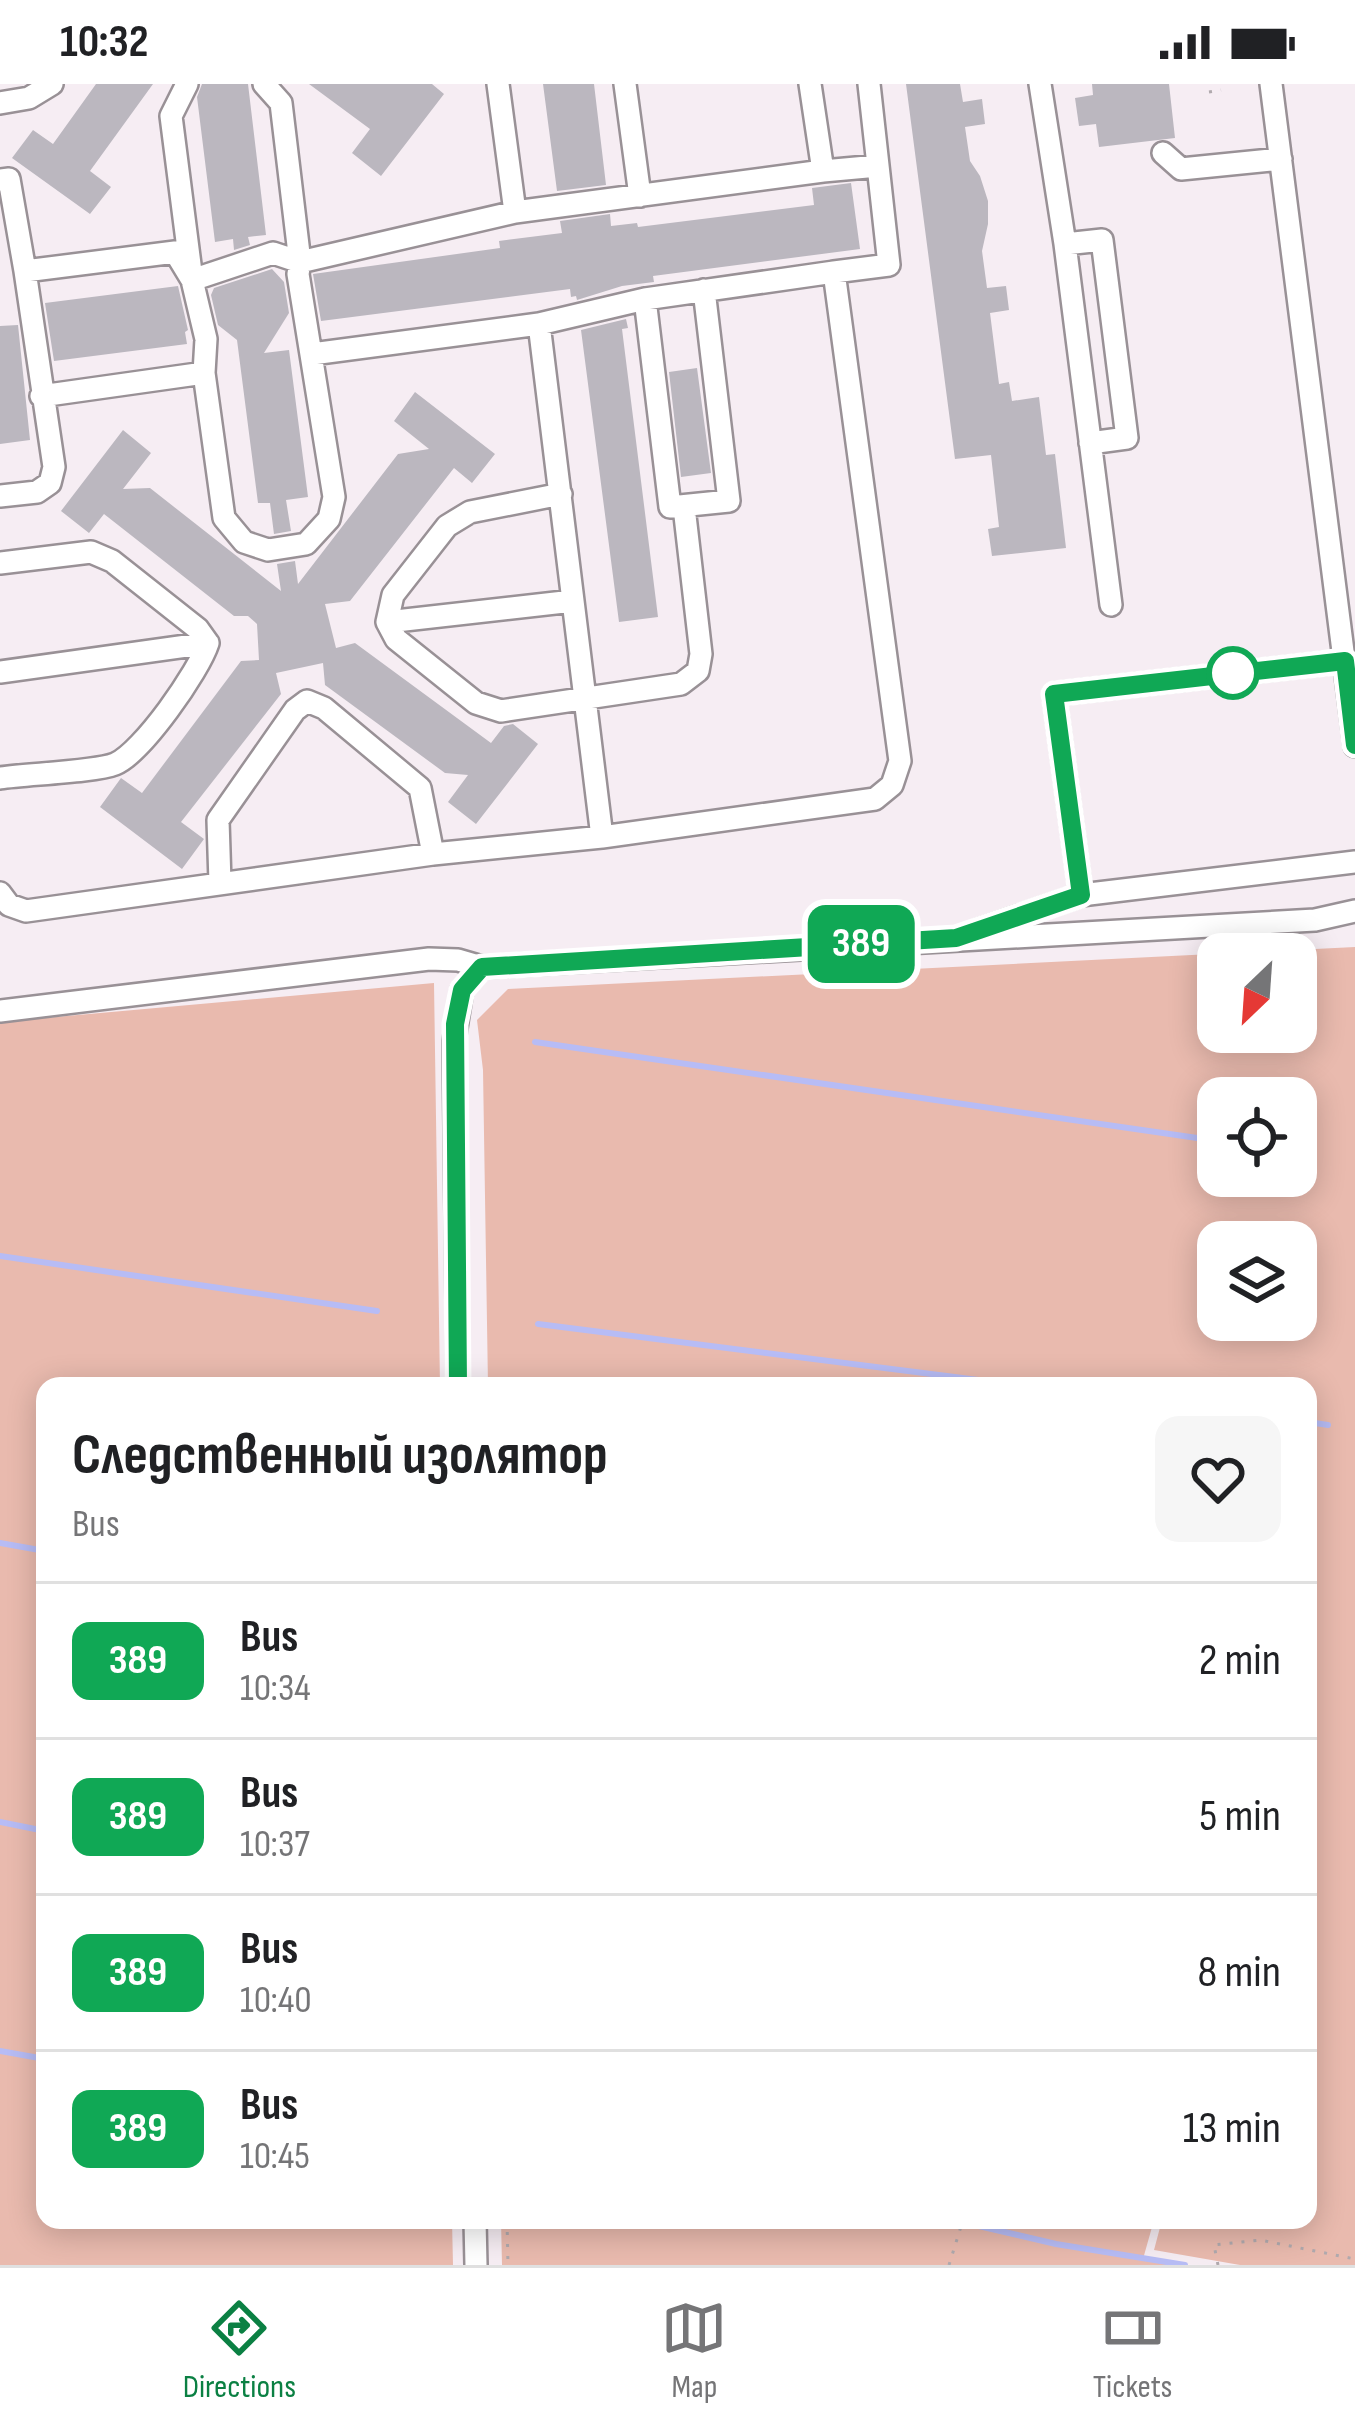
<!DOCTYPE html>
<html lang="en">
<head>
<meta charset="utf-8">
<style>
	body { margin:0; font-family:"Sofia Sans Condensed",sans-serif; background:#f6f6f6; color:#202124; height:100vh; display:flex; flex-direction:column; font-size:45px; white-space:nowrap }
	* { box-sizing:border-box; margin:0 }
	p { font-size:39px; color:#757577 }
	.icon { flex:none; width:66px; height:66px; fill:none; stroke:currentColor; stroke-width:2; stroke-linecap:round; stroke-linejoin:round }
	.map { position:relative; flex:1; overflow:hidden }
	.sheet { position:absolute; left:36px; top:1293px; width:1281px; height:852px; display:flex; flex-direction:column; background:#fff; border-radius:24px; box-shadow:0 6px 30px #0003 }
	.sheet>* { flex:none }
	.badge { padding:0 24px; border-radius:18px; font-size:42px; line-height:78px }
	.needle { width:78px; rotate:205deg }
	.controls { position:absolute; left:1197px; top:849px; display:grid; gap:24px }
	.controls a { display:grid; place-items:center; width:120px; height:120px; border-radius:24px; background:#fff; box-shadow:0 6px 30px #0003; font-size:60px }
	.map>.badge { position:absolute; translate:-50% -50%; box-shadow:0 0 0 6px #fff }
	.round { display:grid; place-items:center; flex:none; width:126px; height:126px; border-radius:24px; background:#f6f6f6 }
	.overview { display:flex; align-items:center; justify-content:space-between; height:204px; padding:0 36px }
	h1 { font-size:57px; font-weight:700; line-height:90px }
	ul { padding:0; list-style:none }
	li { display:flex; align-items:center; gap:36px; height:156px; padding:0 36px; border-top:3px solid #e0e0e0 }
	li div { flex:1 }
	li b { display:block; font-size:45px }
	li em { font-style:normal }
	li .badge { min-width:132px; font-weight:700; text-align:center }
	.status { display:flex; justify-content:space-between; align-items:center; height:84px; padding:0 60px; background:#fff; direction:ltr }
	.status svg { height:33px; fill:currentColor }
	.menu { display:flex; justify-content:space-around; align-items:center; height:168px; border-top:3px solid #e0e0e0; background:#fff; font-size:33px; color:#757577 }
	.menu a { display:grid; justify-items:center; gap:6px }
	.menu .active { color:#0b8043 }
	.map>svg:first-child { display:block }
	.green { fill:#e9baae; fill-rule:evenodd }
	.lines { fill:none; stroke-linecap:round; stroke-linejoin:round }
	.stream { stroke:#b7bcf5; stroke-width:6 }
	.building { fill:#bbb7bf }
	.minor-casing { stroke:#999196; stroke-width:26 }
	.path { stroke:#b0a9ad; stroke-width:3; stroke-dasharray:3 9; stroke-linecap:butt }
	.minor { stroke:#fff; stroke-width:21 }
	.line-casing { stroke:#fff; stroke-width:27 }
	.line { stroke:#10a855; stroke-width:18 }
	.stop-dot { fill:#fff; stroke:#10a855; stroke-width:6 }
</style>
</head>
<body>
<div class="status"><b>10:32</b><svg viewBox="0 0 49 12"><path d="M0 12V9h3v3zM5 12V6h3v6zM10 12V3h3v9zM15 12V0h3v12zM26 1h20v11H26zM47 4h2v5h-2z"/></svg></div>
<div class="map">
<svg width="1355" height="2181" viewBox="0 0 1355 2181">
	<rect width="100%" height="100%" fill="#f6edf3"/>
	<!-- green -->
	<path class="green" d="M1355 863V2181H1240L1154 2166 1162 2136H1308V1302H488L483 986 477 936 508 905ZM1218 870H1296V948H1218ZM1218 1014H1296V1092H1218ZM1296 1158V1236H1218V1158Z
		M434 899 440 1302H45V2136H452L453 2181H0V938Z
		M501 2136H1154L1143 2175 1173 2181H502Z"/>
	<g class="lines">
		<!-- stream -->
		<path class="stream" d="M535 958 1218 1057
			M0 1172 377 1227
			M538 1240 1026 1302
			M1308 1338 1328 1341
			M0 1459 45 1467
			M0 1738 45 1747
			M0 1967 45 1975
			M953 2136 1056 2160 1185 2181"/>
	</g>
	<!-- building -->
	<path class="building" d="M96 0H153L90 87 111 103 90 130 12 74 33 46 53 60Z
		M202 0H248L266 151 248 153 250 161 234 166 233 155 215 158 197 13Z
		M309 0H432L444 10 381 92 352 69 370 45Z
		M543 0H594L606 101 557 107Z
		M906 0H960L963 18 982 15 985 40 965 43 970 77 980 92 988 117V140L982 167 987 204 1006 202 1009 226 990 229 999 300 1009 298 1012 317 1039 313 1046 371 1055 370 1066 464 992 472 988 445 999 443 991 371 955 375Z
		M1092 0H1169L1175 54 1099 63 1096 40 1079 42 1075 14 1093 11Z
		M851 99 860 165 653 192 654 198 622 202 577 216 576 212 571 213 570 205 321 237 313 190 500 164 499 157 562 149 560 137 610 130 611 142 637 139 638 143 814 121 812 104Z
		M272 185 284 198 289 229 264 269 289 266 308 413 286 416 291 447 274 450 270 419H258L237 256 218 241 211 211 214 204Z
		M178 202 188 246 185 248 187 260 54 277 45 219Z
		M626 235 628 244 622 245 658 533 619 538 581 246Z
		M18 241 30 356 0 360V242Z
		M697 284 711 389 681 393 669 288Z
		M415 308 495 370 472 399 454 384 350 517 325 520 336 564 355 559 491 659 504 642 513 640 538 660 476 740 448 718 468 691 445 689 325 601 323 579 276 589 281 610 181 738 204 755 182 785 100 723 121 694 142 709 241 577 259 576 257 540 248 532H234L104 430 89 449 61 427 123 346 151 369 123 405 150 404 281 507 277 480 295 477 298 500 398 370 429 365 394 337Z"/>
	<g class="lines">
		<defs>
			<path id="minor" d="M187 0 171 32 192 196 206 255 204 289 224 434 244 458 268 466 306 460 329 435 334 413 298 190 300 178 281 19 264 0
				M498 0 515 128
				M625 0 640 112
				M810 0 823 87 878 82
				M1040 0 1065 160 1111 521
				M1271 0 1355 662
				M0 19 29 14 52 0
				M1163 69 1181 85 1281 75
				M0 96 9 95 25 187
				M1065 160 1102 156 1127 354 1090 359
				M645 215 670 423 729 417 704 206
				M539 240 645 215 834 188
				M312 270 539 240 602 753
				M41 312 204 289
				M561 410 470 428 447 442 393 511 387 538 396 555 476 619 501 627 681 600 698 587 701 570 684 423
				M0 412 37 408 50 399 54 383 25 187 175 168 192 196 273 169 300 178 515 128 823 87
				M0 479 91 468 112 477 198 545 208 559C199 587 142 669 115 680 95 688 25 690 0 694
				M387 538 573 517
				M0 588 208 559
				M220 799 218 736 295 626 307 617 324 624 420 704 433 770
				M0 809 9 821 26 827 433 770 602 753 875 715 892 701 900 677 834 188 889 181 869 0
				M1081 811 1054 610 1345 577
				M979 846 1081 811 1355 778
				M0 927 429 875 458 876 482 883 1315 836 1355 827
				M458 1302 454 957 462 906 482 883
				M475 2136 476 2181"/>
		</defs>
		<!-- minor casing -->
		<use href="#minor" class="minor-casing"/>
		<!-- path -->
		<path class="path" d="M1209 8 1221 6
			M507 2136 508 2181
			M949 2181 963 2136
			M1218 2181 1214 2161 1260 2156 1355 2175"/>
		<!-- minor -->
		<use href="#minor" class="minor"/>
	</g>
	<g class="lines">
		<defs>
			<path id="line" d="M458 1302 455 940 462 906 482 883 956 854 1081 811 1054 610 1345 577 1355 661"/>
		</defs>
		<!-- line casing -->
		<use href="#line" class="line-casing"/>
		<!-- line -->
		<use href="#line" class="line"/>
	</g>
	<!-- markers -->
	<circle class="stop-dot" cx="1233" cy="589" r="24"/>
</svg>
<div class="controls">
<a><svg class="needle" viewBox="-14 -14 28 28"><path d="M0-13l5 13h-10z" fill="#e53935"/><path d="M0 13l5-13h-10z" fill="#757577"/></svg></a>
<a><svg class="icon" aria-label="locate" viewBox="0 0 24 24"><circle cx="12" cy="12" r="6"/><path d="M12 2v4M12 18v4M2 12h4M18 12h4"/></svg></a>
<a><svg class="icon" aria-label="layers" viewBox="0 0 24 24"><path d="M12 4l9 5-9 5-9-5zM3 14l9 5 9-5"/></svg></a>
</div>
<b class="badge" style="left:861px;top:860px;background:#10a855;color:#fff">389</b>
<section class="sheet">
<div class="overview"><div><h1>Следственный изолятор</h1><p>Bus</p></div><a class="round"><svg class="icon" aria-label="heart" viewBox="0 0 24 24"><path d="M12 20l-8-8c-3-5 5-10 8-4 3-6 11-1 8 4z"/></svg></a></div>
<ul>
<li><span class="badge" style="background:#10a855;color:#fff">389</span><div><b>Bus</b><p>10:34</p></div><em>2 min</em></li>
<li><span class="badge" style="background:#10a855;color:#fff">389</span><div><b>Bus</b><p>10:37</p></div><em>5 min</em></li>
<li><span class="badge" style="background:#10a855;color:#fff">389</span><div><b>Bus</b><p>10:40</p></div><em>8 min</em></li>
<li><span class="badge" style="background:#10a855;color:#fff">389</span><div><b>Bus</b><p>10:45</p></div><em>13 min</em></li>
</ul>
</section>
</div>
<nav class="menu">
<a class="active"><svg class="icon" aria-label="directions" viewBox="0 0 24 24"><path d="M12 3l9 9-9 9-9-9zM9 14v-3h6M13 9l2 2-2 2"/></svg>Directions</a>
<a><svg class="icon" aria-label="map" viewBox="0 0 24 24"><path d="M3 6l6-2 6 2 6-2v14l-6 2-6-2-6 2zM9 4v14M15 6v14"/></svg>Map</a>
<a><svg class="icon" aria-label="tickets" viewBox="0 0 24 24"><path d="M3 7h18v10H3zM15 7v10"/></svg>Tickets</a>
</nav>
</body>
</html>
